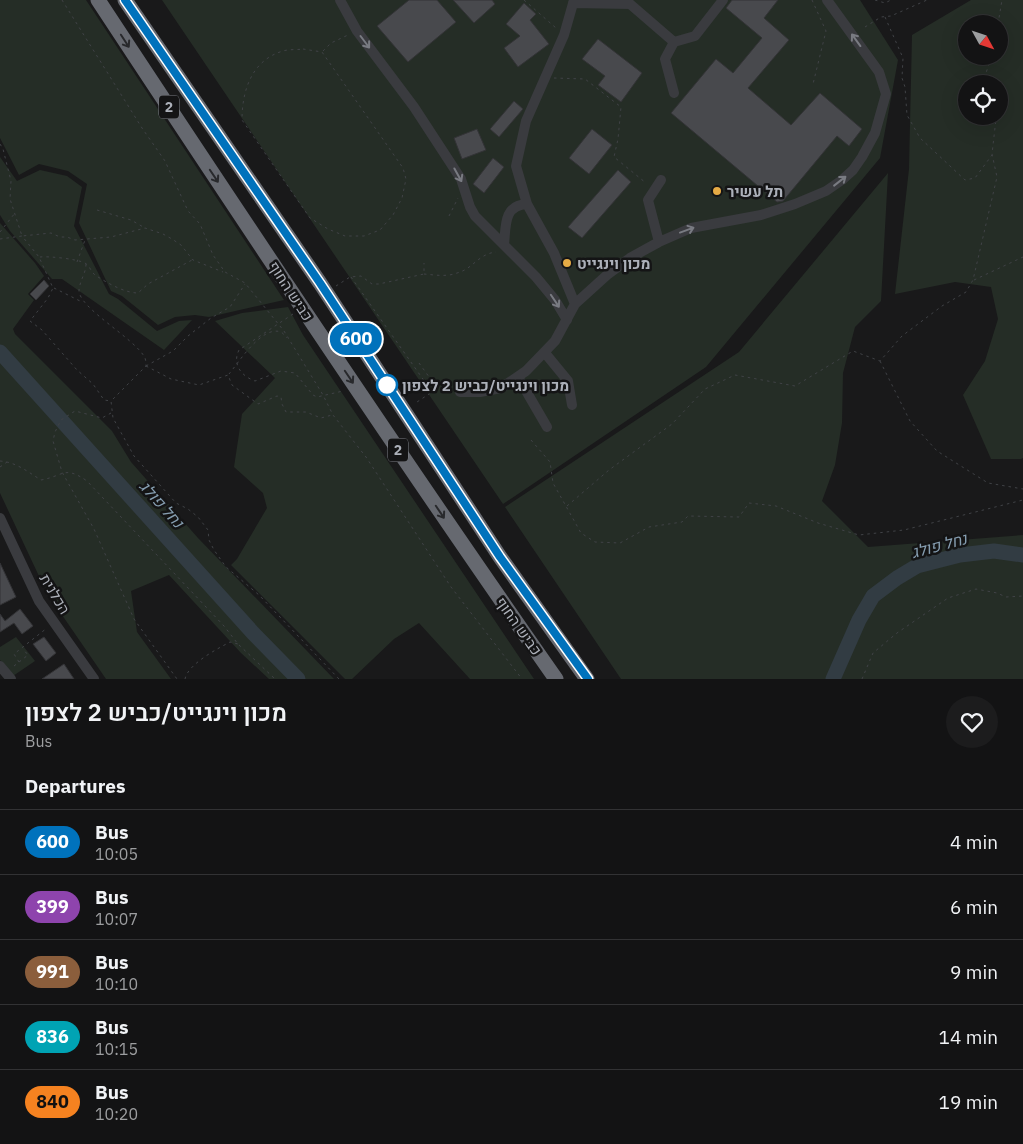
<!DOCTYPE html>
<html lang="en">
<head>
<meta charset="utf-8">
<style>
	body { margin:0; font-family:"IBM Plex Sans",Heebo,sans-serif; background:#1c1c1d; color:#f1f3f6; height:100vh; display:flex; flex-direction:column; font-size:19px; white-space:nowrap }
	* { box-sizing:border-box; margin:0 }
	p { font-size:16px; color:#9d9ea0 }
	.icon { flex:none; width:28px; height:28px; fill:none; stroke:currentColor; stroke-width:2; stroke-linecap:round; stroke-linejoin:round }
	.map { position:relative; height:679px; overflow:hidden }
	.drawer { display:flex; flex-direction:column; background:#131314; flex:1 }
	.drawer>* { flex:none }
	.badge { padding:0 10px; border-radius:16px; font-size:18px; line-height:32px }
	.needle { width:32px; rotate:130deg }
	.buttons { position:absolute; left:958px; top:15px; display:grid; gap:10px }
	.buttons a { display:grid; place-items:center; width:50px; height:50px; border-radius:50%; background:#131314; box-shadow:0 5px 20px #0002,0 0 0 1px #323234; font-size:25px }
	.map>.badge { position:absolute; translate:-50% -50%; box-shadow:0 0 0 2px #fff }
	h2 { padding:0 25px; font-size:19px; line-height:45px }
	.round { display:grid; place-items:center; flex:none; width:52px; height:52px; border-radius:26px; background:#1c1c1d }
	.headline { display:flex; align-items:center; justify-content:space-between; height:85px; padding:0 25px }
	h1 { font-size:24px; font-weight:600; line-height:38px }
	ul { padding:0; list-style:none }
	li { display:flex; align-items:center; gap:15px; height:65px; padding:0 25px; border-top:1px solid #323234 }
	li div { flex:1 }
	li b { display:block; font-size:19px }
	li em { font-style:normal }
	li .badge { min-width:55px; font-weight:700; text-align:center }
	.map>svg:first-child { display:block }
	.green { fill:#252d26; fill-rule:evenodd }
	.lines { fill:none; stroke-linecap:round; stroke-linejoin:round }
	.river { stroke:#323c43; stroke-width:15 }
	.building { fill:#48494d; stroke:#333336 }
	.path { stroke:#404246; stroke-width:1; stroke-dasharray:2.5 4; stroke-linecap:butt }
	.minor { stroke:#3a3b3f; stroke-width:10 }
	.highway { stroke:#666970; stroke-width:15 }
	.oneway { stroke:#797b82 }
	.oneway2 { stroke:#28292c }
	.line-casing { stroke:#fff; stroke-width:11 }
	.line { stroke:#0072bc; stroke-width:8 }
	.poi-dot { fill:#e6ab45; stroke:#141415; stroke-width:2 }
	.stop-dot { fill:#fff; stroke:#0072bc; stroke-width:2.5 }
	.labels { text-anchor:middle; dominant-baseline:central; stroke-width:5; stroke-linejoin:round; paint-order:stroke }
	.shield { fill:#141415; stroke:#7e8188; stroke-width:1 }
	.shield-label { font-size:14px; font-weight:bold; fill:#acb0b9 }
	.poi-label { font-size:15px; font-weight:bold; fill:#acb0b9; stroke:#141415; text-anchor:start }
	.street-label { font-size:15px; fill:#acb0b9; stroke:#141415 }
	.stop-label { font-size:15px; font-weight:bold; fill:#acb0b9; stroke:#141415; text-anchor:start }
	.water-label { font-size:16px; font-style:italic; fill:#869eb1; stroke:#141415 }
</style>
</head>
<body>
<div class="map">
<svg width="1023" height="679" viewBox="0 0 1023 679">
	<rect width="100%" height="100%" fill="#19191a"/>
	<!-- green -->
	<path class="green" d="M0 0H86L284 300 209 317 195 315 175 317 158 325 122 296 111 291 79 223 87 184 68 171 39 164 19 175 0 138Z
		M162 0H860L898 60 880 158 706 367 503 504Z
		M971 0H1023V458L1021 459H991L963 395 985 361 998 319 991 287 955 282 895 294 909 169 912 35ZM966 24H999V56H966ZM966 84H999V116H966Z
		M0 157 17 181 40 170 67 176 82 187 74 226 109 294 118 299 157 331 179 321 192 320 164 350 62 279H52L10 231 0 215Z
		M888 173 881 301 855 327 843 373 842 423 835 465 822 501 868 547 1023 535V679H621L505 507 739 352Z
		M0 223 35 263 44 276 28 294 34 300 13 329 15 334 112 431 131 462 198 538 334 679H269L241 653 169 575 131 591 137 632 171 679H106L60 612 38 574 0 493Z
		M288 307 303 335 534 679H470L419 623 394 639 352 679H345L231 565 237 559 267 508 263 493 234 467 242 414 275 378 215 321 242 313Z
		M16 637 35 661 13 676 0 660V647Z"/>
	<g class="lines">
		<!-- river -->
		<path class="river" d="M0 352 253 633 298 679
			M833 679 859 620 873 596 897 578 917 566 960 555 994 551 1023 555"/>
	</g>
	<!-- building -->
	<path class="building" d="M409 0H437L456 22 408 62 377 26Z
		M453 0H492L495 4 474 23Z
		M732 0H778L764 18 789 40 748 88 791 125 820 93 862 129 849 146 837 136 783 201 777 202 671 113 716 59 733 73 762 38 726 8Z
		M524 3 536 14 530 20 549 44 518 67 504 48 520 36 506 24Z
		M598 39 642 73 621 102 598 85 605 76 582 59Z
		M514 101 523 109 499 137 490 129Z
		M477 129 486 150 462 159 454 138Z
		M592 129 612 145 589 174 569 158Z
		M493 158 504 167 484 193 473 184Z
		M618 170 631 182 582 238 568 227Z
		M44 280 49 286 36 300 30 294Z
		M0 563 16 597 0 605Z
		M20 609 33 626 22 634 14 623 0 632V614L5 621Z
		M44 637 56 653 46 661 33 644Z
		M64 664 74 679H42Z"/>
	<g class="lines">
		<!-- path -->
		<path class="path" d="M62 0 142 128 165 161 188 211 200 224 213 255 225 272 245 283 284 331 323 395 333 415 366 457 451 587 522 679
			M524 0 556 28
			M812 0 826 31 813 84
			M875 0 885 3 891 0
			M885 17 903 58 902 78 905 87 907 115 920 138 965 180 975 178 992 155
			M998 24 1002 0
			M865 27 881 17 891 16 927 0
			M303 49 322 52 403 168 406 179 402 198 393 215 380 230 364 236H345L328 229 310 218 242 120C242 90 252 60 283 51 289 49 297 50 303 49Z
			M323 51 331 43 348 35
			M554 78 585 79 621 107 618 139 614 157 646 183
			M982 84 992 56
			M0 144 3 149 11 181 10 199 22 236 51 233 60 237H67L75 240 111 237 145 228 163 234 172 239 181 245 193 260 223 272
			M97 210 131 220 145 228
			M449 216 458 198
			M0 232 15 213
			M0 239 22 236 39 257 53 288 48 298 30 321 42 330 77 370 93 384 104 400 111 401 113 418 134 456 176 503 188 509 198 517 208 530 209 540 214 550 226 567 259 595 339 679
			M40 257C49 256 77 259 85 263 90 266 91 272 95 275 107 283 125 293 138 293L148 284 192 260
			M77 262 85 240
			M86 264C86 273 80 280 79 290 78 308 136 339 145 358 146 361 146 363 146 366L111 401
			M424 274C435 275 447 277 457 273 473 269 478 254 496 252
			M351 277 432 392 414 404
			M974 280 1023 257
			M336 286 350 277 361 276 372 284H379L424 274V263
			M54 288 82 302
			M293 314 239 350C232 364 241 376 255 381L281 371 295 373 313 395 317 397 343 391
			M880 361 910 421 937 451 988 483 1023 489
			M419 363 432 381 450 388
			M146 366 171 379 199 385 228 375 232 385 258 404 277 396 281 397 282 404 286 412H306L321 418 332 415
			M146 366 173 351 188 336 211 318 230 307 245 284
			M229 374C239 362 262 325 281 332 283 333 285 336 287 338
			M111 413 102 418 75 411 61 420 55 432 53 441 62 472 94 529 134 619 177 679
			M531 440 550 462 553 483 581 533 595 542 620 543 649 527 682 522 688 516 739 517 749 503 776 506 818 523 859 535 904 530 1023 500
			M0 461C16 462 28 472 41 480 64 476 64 465 87 481L224 626 238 644 275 679
			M0 467 7 462
			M567 506 609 470 672 424 705 389 735 375 795 386 853 351 880 361 902 336 942 306 966 292 973 280 997 177 992 154 996 119 994 116
			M19 662 14 654 47 628
			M14 666 28 655 23 649
			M185 679C188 664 217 649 230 642L238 644
			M862 679 873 653 897 633 948 598 976 589 997 593 1006 597 1023 596"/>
		<!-- minor -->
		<path class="minor" d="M340 0 357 31 414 107 461 179 470 207 475 216 536 277 555 300 567 320
			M574 0 564 35 526 121 516 166 527 204 554 253 575 304
			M573 3 630 4 674 42 695 36 723 0
			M674 93 665 59 674 42
			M659 242 648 200 661 180
			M504 245C506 227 503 205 527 204
			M545 353 568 381 572 405
			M518 377 547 427
			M460 392H480L501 388 526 371 555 341 575 304 607 275 630 258 659 242 691 228 761 215 795 204 826 191 842 180 853 170 862 157 875 133 886 94 879 72 827 0
			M0 518 39 601 94 679
			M0 666 11 679"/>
		<!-- highway -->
		<path class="highway" d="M98 0C248 228 399 455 556 679
			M125 0 320 283 500 557 587 679"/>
	</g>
	<!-- one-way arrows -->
	<defs><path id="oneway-shaft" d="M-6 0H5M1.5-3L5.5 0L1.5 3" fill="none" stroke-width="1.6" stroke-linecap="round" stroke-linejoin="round" transform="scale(1.25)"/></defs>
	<g class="oneway">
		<use href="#oneway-shaft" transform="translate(856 40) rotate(-126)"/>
		<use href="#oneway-shaft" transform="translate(365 42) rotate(53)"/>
		<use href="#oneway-shaft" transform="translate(458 175) rotate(61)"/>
		<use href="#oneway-shaft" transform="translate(840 181) rotate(-38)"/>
		<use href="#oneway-shaft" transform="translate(687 230) rotate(-20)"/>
		<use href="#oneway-shaft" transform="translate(555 301) rotate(56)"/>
	</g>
	<g class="oneway2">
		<use href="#oneway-shaft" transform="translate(125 41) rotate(57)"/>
		<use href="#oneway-shaft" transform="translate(214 176) rotate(56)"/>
		<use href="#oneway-shaft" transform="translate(349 377) rotate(56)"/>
		<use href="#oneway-shaft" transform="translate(440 512) rotate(56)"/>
	</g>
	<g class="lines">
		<defs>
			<path id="line" d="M125 0 320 283 500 557 588 679"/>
		</defs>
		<!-- line casing -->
		<use href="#line" class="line-casing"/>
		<!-- line -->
		<use href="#line" class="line"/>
	</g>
	<!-- markers -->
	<g class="poi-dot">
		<circle cx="717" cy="191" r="5"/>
		<circle cx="567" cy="263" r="5"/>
	</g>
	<circle class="stop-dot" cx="387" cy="385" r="10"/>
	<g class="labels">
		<!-- shield labels -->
		<g class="shield">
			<rect x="159" y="95.5" width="20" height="23" rx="4"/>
			<rect x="388" y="438.5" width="20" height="23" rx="4"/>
		</g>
		<g class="shield-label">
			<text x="169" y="107">2</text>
			<text x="398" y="450">2</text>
		</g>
		<!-- poi labels -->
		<g class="poi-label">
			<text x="727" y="191">תל עשיר</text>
			<text x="577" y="263">מכון וינגייט</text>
		</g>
		<!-- street labels -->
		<g class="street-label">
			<text transform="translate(291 291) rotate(57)">כביש החוף</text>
			<text transform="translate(55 594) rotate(59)">הכלנית</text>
			<text transform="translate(519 626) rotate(55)">כביש החוף</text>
		</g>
		<!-- stop labels -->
		<g class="stop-label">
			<text x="402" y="385">מכון וינגייט/כביש 2 לצפון</text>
		</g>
		<!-- water labels -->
		<g class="water-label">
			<text transform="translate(162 504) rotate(48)">נחל פולג</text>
			<text transform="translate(939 545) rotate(-15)">נחל פולג</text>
		</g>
	</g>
</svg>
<div class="buttons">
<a><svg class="needle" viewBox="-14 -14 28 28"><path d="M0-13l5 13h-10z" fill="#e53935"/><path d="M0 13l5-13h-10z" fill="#9d9ea0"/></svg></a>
<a><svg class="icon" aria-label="locate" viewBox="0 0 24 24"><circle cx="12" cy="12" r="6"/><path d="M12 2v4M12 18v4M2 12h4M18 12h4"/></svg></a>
</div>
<b class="badge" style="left:356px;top:339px;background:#0072bc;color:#fff">600</b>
</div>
<section class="drawer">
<div class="headline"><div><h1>מכון וינגייט/כביש 2 לצפון</h1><p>Bus</p></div><a class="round"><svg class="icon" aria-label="heart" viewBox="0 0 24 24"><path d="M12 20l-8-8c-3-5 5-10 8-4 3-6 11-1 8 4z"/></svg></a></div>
<h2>Departures</h2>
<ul>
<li><span class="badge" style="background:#0072bc;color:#fff">600</span><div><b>Bus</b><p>10:05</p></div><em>4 min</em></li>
<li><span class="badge" style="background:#8e44ad;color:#fff">399</span><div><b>Bus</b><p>10:07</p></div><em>6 min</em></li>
<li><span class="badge" style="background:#8b5e3c;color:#fff">991</span><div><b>Bus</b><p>10:10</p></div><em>9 min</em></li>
<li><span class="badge" style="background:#00a3b4;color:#fff">836</span><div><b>Bus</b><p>10:15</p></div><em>14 min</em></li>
<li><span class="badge" style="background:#f58220;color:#111">840</span><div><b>Bus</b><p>10:20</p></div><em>19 min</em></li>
</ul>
</section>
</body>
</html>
